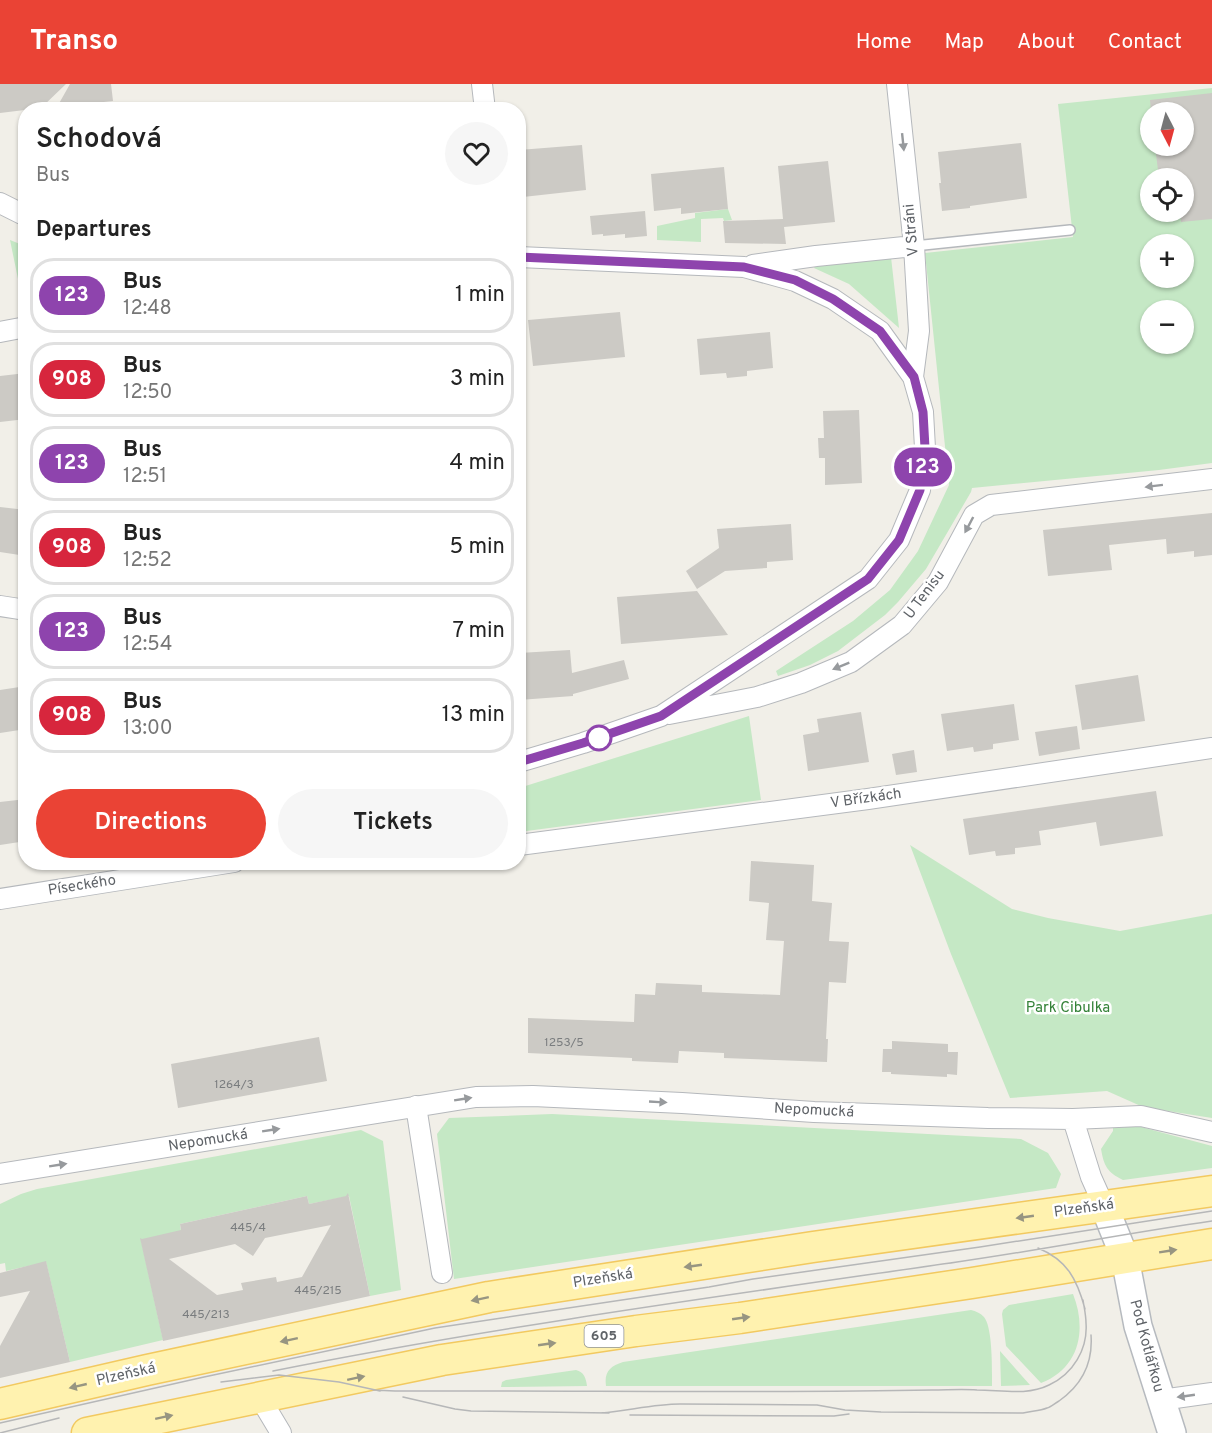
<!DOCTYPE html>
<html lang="en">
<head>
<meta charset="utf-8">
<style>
	body { margin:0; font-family:Overpass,sans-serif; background:#f6f6f6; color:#222; height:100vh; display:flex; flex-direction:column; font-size:22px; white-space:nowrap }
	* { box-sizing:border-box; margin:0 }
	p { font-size:20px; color:#767676 }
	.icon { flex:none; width:33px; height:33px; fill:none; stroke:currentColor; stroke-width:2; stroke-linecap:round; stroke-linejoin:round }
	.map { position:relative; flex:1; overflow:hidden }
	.details { position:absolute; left:18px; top:18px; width:508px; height:768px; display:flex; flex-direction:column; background:#fff; border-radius:24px; box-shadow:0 2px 4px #0004 }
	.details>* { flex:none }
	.badge { padding:0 12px; border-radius:20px; font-size:21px; line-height:39px }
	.needle { width:39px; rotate:174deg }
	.tools { position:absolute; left:1140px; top:18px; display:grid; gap:12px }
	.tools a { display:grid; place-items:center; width:54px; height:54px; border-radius:50%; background:#fff; box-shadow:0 2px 4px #0004; font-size:30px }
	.map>.badge { position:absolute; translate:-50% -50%; box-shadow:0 0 0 3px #fff }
	h2 { padding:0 18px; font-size:22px; line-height:54px }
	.round { display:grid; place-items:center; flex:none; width:63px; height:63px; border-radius:32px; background:#f6f6f6 }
	.headline { display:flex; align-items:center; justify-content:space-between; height:102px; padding:0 18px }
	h1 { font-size:28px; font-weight:600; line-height:45px }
	.cta { display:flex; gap:12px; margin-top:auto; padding:12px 18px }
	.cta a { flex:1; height:69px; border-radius:36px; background:#ea4335; color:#fff; font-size:24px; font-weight:600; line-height:69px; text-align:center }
	.cta a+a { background:#f6f6f6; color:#222 }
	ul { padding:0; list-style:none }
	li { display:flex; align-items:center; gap:18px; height:75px; margin:0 12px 9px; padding:0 6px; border:3px solid #e0e0e0; border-radius:24px }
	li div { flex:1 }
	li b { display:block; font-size:22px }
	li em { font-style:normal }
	li .badge { min-width:66px; font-weight:700; text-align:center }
	header { display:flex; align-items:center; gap:36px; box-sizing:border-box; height:84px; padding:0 30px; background:#ea4335; color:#fff }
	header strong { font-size:28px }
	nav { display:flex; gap:33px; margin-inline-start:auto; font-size:21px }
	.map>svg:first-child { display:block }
	.green { fill:#c5e8c5; fill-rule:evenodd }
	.building { fill:#cccac5; fill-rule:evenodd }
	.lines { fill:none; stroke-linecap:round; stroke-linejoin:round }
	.lane-casing { stroke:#b5b8bc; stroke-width:12 }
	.street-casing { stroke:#b5b8bc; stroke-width:22 }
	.secondary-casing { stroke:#b6babf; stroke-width:30 }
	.primary-casing { stroke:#f2c960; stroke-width:33 }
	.lane { stroke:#fff; stroke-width:9 }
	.street { stroke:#fff; stroke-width:20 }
	.secondary { stroke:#fff; stroke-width:27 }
	.primary { stroke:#fff2af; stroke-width:30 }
	.tram { stroke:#b6b7b8; stroke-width:1.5 }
	.oneway { fill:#979a9d }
	.oneway2 { fill:#979581 }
	.line-casing { stroke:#fff; stroke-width:14 }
	.line { stroke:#8e44ad; stroke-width:9 }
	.stop-dot { fill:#fff; stroke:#8e44ad; stroke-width:3 }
	.labels { text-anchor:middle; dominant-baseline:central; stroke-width:5; stroke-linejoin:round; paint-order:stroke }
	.number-label { font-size:12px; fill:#7a7d7f }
	.shield { fill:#fff; stroke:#8f9295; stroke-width:1.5 }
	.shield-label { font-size:14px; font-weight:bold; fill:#5f6368 }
	.street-label { font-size:15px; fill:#5f6368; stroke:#fff }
	.park-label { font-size:15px; fill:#348238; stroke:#fff }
</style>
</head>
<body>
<header>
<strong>Transo</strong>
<nav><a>Home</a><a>Map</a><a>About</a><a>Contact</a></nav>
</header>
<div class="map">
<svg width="1212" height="1349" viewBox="0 0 1212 1349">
	<rect width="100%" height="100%" fill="#f1efe8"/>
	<!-- green -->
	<path class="green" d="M1212 4V379L1159 386 972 404 971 408 926 485 898 518 885 531 838 567 810 581 778 592 776 587 853 537 890 506 918 467 949 401 925 169 1073 153 1058 20ZM1150 28H1184V62H1150ZM1150 94H1184V128H1150ZM1150 160H1184V194H1150ZM1150 226H1184V260H1150Z
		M728 125 732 136 724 137 723 134 701 135V158L657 156V142L695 134V129Z
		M10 156 25 162V229Z
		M891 173 899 244 849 200 814 184 816 181Z
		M749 632 761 716 519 748V704Z
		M910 761 1012 825 1048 834 1120 847 1212 830V1034L1143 1023 1107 1007 1010 1014 951 870Z
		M552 1030 1021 1055 1048 1069 1061 1090 1056 1104 454 1195 437 1050 449 1034Z
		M1113 1043H1141L1212 1062V1084L1123 1096C1107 1088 1104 1082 1101 1065L1113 1047Z
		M361 1046 383 1057 401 1206 370 1212 349 1112 309 1120 307 1112 180 1140 181 1147 141 1156 163 1256 70 1278 46 1178 6 1187 5 1179 0 1180V1120L21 1110 37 1105Z
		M1073 1210C1087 1245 1080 1284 1041 1299L1006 1262 1002 1230 1003 1226 1009 1221Z
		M971 1226C976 1227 980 1229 984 1233 993 1244 992 1287 992 1302H606C604 1288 610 1282 623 1278Z
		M1000 1267 1030 1301 1001 1302Z
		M576 1286C584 1288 586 1294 587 1302L501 1303 502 1298 506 1296Z"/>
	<!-- building -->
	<path class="building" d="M0 0H66L41 24 0 29Z
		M70 0H111L113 17 57 23Z
		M1212 9V135L1181 138 1180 128H1184V94H1159L1155 62H1184V28H1151L1150 16Z
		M1021 59 1027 114 970 122V124L942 127 939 99H941L938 68Z
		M582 61 586 106 523 113 519 66Z
		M828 77 835 138 784 143 786 160 725 159 723 137 783 135 778 82Z
		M724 83 728 125 681 130V124L654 127 651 90Z
		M645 127 647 152 625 154V150L603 152V150L592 151 590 132Z
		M620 228 625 273 533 282 528 236Z
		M770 248 773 284 747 287V292L727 294 726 289 700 291 697 255Z
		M26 289V335L0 338V292Z
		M859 326 862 399 825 401V374H819L818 354H824L823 327Z
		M0 423 26 426V472L0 468Z
		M1212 429V471L1194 473V467L1167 470 1166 455 1109 461 1112 486 1048 492 1043 446Z
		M791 440 793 476 767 478V484L725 487 697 505 686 487 719 464 717 445Z
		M697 507 728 551 621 560 617 513Z
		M570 566 572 589 624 576 629 595 573 610V612L519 616V569Z
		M1138 591 1145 637 1082 646 1075 601Z
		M26 602V645L0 649V606Z
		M1014 620 1019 656 993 660V665L974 668 973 663 947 667 941 630Z
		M861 628 869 678 808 687 803 651 819 648 817 635Z
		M1077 642 1080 665 1039 672 1035 648Z
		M914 666 917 688 896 691 892 670Z
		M1156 707 1163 752 1100 762 1096 738 1039 747 1041 761 1015 764V770L996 772 995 767 969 771 963 735Z
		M26 715V757L0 761V718Z
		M751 777 814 781 812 817 832 819 829 857 849 858 846 899 829 898 826 955H828L827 978 724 974V969L679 967 678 979 632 977V974L528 969V934L634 938 635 910 655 911 656 899 702 901V908L780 911 784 857 766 856 769 819 749 817Z
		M319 953 327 997 178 1024 171 980Z
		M892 957 948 960V968H958L957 991 947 990V993L891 990V988H882L883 965H892Z
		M348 1109 370 1212 163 1257 140 1154 142 1155 181 1146 180 1140 307 1112 309 1120 346 1112ZM331 1141 302 1193 277 1198 276 1193 241 1199 243 1206 217 1211 169 1175 235 1160 253 1172 265 1154Z
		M46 1177 70 1278 0 1294V1262L30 1207 0 1213V1189Z"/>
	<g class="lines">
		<defs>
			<path id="lane" d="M914 162 1070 146"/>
			<path id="street" d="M482 0 485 26
				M897 0 914 162 919 247 913 293
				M0 119 26 132
				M519 173 744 183 795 197 833 215 880 247 913 293 923 328 925 364 920 406 899 456 868 495 661 632 583 659 519 678
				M753 181 816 172 914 162
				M0 248 26 243
				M0 522 26 526
				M669 630 757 613 801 599 851 578 902 541 938 498 974 431 991 421 1212 395
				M519 761 868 715 1212 664
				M0 815 234 778
				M416 1022 442 1189
				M1073 1035 1091 1093 1104 1122
				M0 1090 476 1013 533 1012 682 1019 814 1028 988 1034 1073 1035 1141 1032 1212 1048
				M260 1314 281 1349
				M1161 1316 1212 1309"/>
			<path id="secondary" d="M1104 1122 1125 1174 1138 1242 1172 1349"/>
			<path id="primary" d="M0 1320 147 1286 489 1213 813 1163 1212 1107
				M87 1349 442 1276 636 1247 740 1234 972 1199 1212 1160"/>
		</defs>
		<!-- lane casing -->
		<use href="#lane" class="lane-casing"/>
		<!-- street casing -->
		<use href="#street" class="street-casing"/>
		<!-- secondary casing -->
		<use href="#secondary" class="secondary-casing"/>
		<!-- primary casing -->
		<use href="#primary" class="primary-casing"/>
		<!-- lane -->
		<use href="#lane" class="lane"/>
		<!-- street -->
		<use href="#street" class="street"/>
		<!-- secondary -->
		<use href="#secondary" class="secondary"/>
		<!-- primary -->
		<use href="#primary" class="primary"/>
		<!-- tram -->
		<path class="tram" d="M1038 1164C1067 1176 1077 1195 1085 1225
			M273 1287C500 1242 729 1211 957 1178 1042 1166 1127 1149 1212 1137
			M221 1298 279 1291 339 1298 380 1307
			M373 1306 395 1307H462C619 1307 775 1309 932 1306 947 1306 962 1305 977 1306 1001 1306 1027 1312 1049 1301 1073 1290 1088 1265 1086 1239 1086 1231 1084 1223 1083 1216
			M403 1313 455 1325 471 1327 609 1329
			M601 1329C628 1327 653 1320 680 1320L817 1321 845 1326 881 1328 1023 1329C1031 1327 1040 1327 1047 1324 1051 1323 1055 1319 1059 1317 1082 1301 1093 1278 1091 1251
			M630 1331 834 1332 849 1330
			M0 1339 204 1293 435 1244 709 1203 753 1195 980 1163 1212 1127
			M0 1349 59 1334"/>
	</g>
	<!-- one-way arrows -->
	<defs><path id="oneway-solid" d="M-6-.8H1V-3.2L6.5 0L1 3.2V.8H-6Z" transform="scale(1.5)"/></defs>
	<g class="oneway">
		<use href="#oneway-solid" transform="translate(903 58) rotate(84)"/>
		<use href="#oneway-solid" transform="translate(1154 402) rotate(173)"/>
		<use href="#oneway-solid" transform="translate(969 441) rotate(118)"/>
		<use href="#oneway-solid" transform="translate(841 582) rotate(158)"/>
		<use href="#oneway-solid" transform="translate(463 1015) rotate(-9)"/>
		<use href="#oneway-solid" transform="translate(658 1018) rotate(3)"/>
		<use href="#oneway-solid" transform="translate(271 1046) rotate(-9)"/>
		<use href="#oneway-solid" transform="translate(58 1081) rotate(-9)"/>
		<use href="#oneway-solid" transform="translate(1186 1312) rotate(172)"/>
	</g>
	<g class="oneway2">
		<use href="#oneway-solid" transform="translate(1025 1133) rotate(172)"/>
		<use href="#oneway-solid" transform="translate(1168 1167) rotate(-9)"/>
		<use href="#oneway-solid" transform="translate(693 1182) rotate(172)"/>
		<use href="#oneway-solid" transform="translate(480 1215) rotate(168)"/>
		<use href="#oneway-solid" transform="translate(741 1234) rotate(-8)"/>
		<use href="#oneway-solid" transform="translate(289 1256) rotate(168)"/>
		<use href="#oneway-solid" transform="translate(547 1260) rotate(-8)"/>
		<use href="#oneway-solid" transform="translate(356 1294) rotate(-12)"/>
		<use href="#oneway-solid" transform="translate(78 1302) rotate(167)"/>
		<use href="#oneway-solid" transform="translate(164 1333) rotate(-12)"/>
	</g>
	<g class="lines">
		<defs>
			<path id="line" d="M519 173 744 183 795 196 833 215 880 247 914 293 923 328 925 364 920 406 899 456 868 495 661 632 583 659 519 678"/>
		</defs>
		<!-- line casing -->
		<use href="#line" class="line-casing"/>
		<!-- line -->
		<use href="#line" class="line"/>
	</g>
	<!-- markers -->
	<circle class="stop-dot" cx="599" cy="654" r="12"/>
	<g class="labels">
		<!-- number labels -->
		<g class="number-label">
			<text x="564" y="959">1253/5</text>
			<text x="234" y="1001">1264/3</text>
			<text x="248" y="1144">445/4</text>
			<text x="318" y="1207">445/215</text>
			<text x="206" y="1231">445/213</text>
		</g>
		<!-- shield labels -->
		<rect class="shield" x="584.5" y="1241" width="39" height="22" rx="4.5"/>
		<g class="shield-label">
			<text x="604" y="1252">605</text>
		</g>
		<!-- street labels -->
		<g class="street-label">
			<text transform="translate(912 146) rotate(-95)">V Stráni</text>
			<text transform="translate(925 511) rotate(-53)">U Tenisu</text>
			<text transform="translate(866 715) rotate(-8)">V Břízkách</text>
			<text transform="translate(82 802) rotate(-9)">Píseckého</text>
			<text transform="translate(814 1027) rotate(3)">Nepomucká</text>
			<text transform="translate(208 1057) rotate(-9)">Nepomucká</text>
			<text transform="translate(1084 1125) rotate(-8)">Plzeňská</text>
			<text transform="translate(603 1195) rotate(-9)">Plzeňská</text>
			<text transform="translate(1146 1262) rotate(75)">Pod Kotlářkou</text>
			<text transform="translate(126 1291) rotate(-13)">Plzeňská</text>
		</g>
		<!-- park labels -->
		<g class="park-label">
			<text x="1068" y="924">Park Cibulka</text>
		</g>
	</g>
</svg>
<div class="tools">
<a><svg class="needle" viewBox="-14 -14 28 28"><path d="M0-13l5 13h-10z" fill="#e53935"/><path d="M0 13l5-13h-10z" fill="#767676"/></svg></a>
<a><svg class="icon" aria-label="locate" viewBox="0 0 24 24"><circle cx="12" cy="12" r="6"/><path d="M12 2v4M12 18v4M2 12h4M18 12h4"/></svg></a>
<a>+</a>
<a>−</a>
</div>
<b class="badge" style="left:923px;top:383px;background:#8e44ad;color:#fff">123</b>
<section class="details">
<div class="headline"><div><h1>Schodová</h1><p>Bus</p></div><a class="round"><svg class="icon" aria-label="heart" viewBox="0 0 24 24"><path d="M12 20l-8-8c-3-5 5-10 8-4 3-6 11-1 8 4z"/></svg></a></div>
<h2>Departures</h2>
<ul>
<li><span class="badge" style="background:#8e44ad;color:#fff">123</span><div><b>Bus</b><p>12:48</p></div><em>1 min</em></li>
<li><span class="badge" style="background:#d7263d;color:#fff">908</span><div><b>Bus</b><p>12:50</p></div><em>3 min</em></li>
<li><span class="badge" style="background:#8e44ad;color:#fff">123</span><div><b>Bus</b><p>12:51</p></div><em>4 min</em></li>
<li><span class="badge" style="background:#d7263d;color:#fff">908</span><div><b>Bus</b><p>12:52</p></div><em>5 min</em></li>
<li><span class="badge" style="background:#8e44ad;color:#fff">123</span><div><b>Bus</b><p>12:54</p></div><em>7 min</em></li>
<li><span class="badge" style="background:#d7263d;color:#fff">908</span><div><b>Bus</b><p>13:00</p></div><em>13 min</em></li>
</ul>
<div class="cta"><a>Directions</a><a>Tickets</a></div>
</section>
</div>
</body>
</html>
